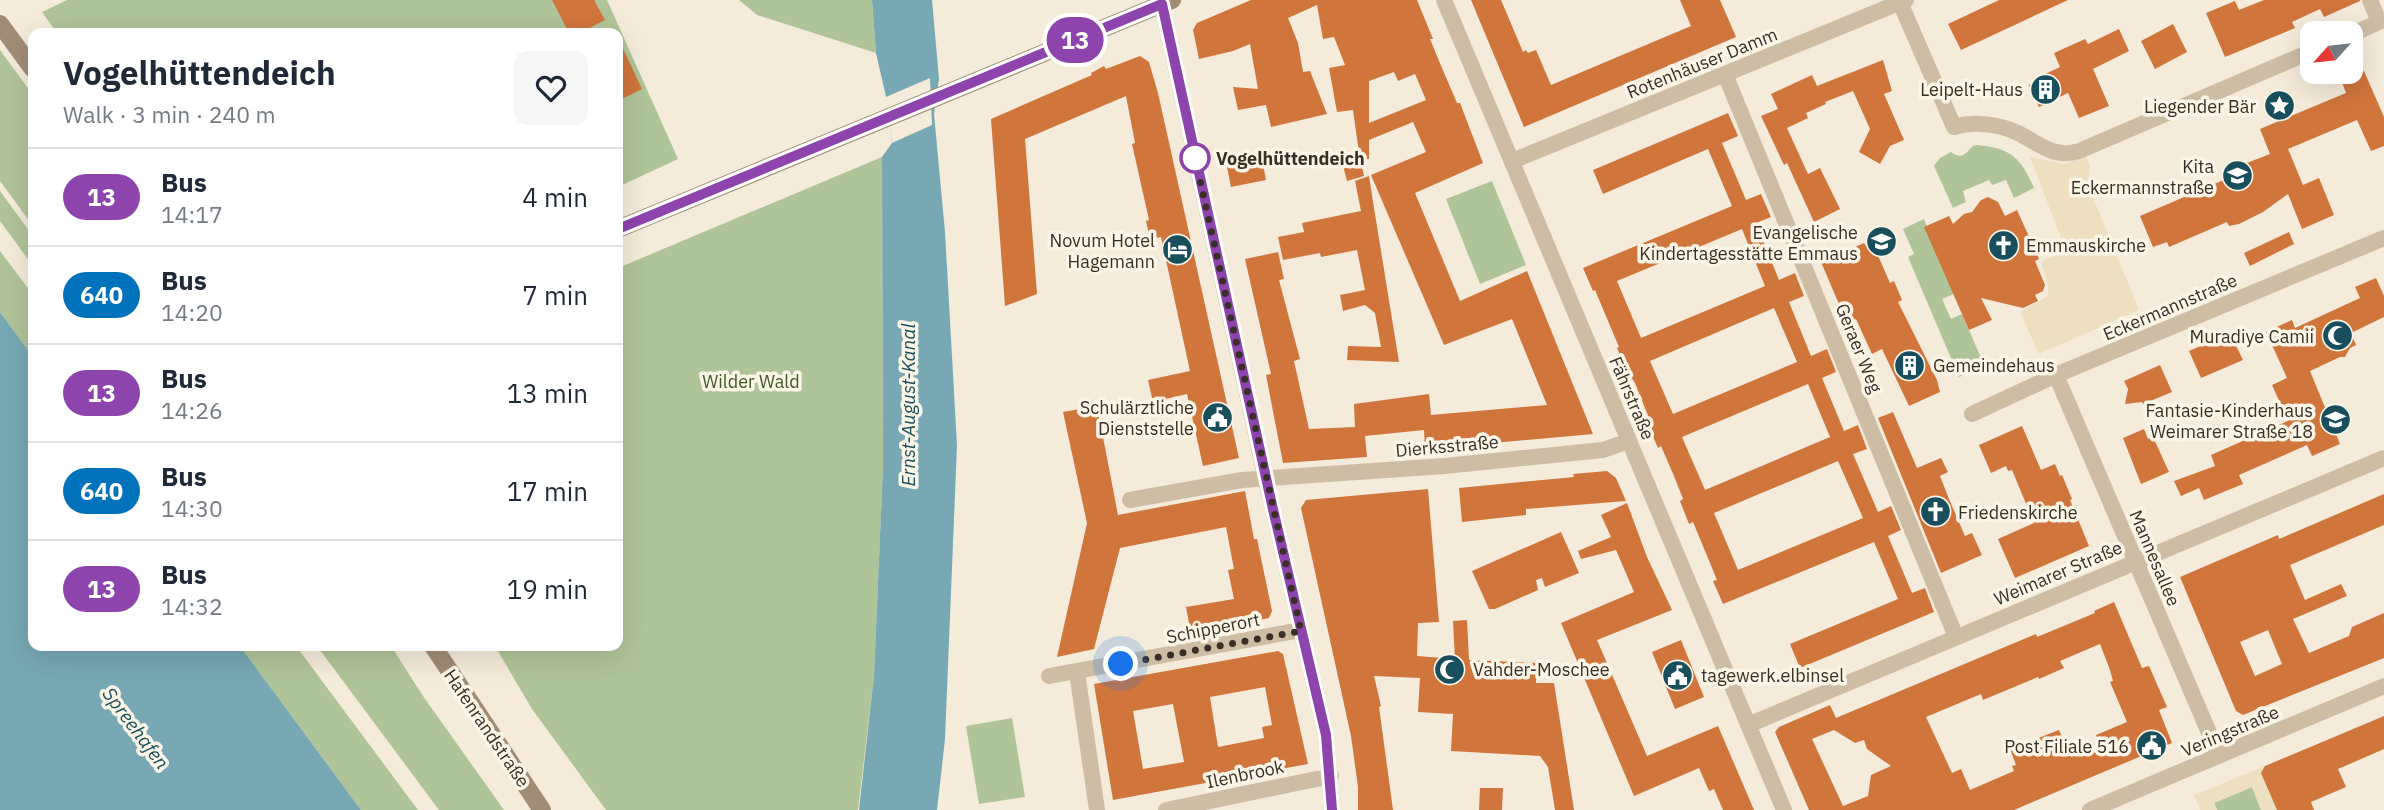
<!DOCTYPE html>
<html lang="en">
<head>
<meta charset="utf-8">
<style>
	body { margin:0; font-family:"IBM Plex Sans",sans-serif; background:#f6f6f7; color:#1f2937; height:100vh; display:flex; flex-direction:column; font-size:26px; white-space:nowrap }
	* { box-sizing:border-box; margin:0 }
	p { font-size:23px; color:#747a83 }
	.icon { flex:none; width:38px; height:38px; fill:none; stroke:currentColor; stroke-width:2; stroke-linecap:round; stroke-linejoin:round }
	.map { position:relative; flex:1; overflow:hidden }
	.side { position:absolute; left:28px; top:28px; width:595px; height:623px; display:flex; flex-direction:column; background:#fff; border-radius:14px; box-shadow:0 7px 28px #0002 }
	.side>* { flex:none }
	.badge { padding:0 14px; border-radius:23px; font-size:24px; line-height:46px }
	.needle { width:46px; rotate:243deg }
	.buttons { position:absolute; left:2300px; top:21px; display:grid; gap:14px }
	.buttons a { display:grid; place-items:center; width:63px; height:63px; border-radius:14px; background:#fff; box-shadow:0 7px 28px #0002; font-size:35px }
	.you { position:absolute; width:35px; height:35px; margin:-18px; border:5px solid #fff; border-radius:50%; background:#1a73e8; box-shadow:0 0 0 10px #1a73e833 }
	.map>.badge { position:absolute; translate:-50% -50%; box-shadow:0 0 0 4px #fff }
	.round { display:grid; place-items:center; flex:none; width:74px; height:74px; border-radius:14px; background:#f6f6f7 }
	.head { display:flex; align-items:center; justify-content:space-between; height:119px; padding:0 35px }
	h1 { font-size:33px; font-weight:700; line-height:52px }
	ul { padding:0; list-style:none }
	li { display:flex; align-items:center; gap:21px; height:98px; padding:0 35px; border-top:2px solid #e0e1e3 }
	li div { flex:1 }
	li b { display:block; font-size:26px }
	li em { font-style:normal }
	li .badge { min-width:77px; font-weight:700; text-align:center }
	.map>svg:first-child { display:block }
	.green { fill:#b0c499 }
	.plaza { fill:#ede0c0 }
	.water { fill:#77a8b3 }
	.pier { fill:#f4ebda }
	.building { fill:#d0753c; fill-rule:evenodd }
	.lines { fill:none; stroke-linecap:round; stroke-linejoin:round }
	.street { stroke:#cdbda5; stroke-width:16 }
	.secondary { stroke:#a18c76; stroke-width:18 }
	.line-casing { stroke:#fff; stroke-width:16 }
	.line { stroke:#8e44ad; stroke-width:10 }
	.walk { stroke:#382f27; stroke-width:7; stroke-dasharray:0 12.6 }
	.stop-dot { fill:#fff; stroke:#8e44ad; stroke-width:3.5 }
	.labels { text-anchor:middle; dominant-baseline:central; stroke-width:7; stroke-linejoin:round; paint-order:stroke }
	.street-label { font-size:18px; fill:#382f27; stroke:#fbf5e7 }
	.poi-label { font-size:18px; fill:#382f27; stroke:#fbf5e7; text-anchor:end }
	.stop-label { font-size:18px; font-weight:bold; fill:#382f27; stroke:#fbf5e7; text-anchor:start }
	.park-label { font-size:18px; fill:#405929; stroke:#fbf5e7 }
	.water-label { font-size:19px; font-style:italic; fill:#194f5d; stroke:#fbf5e7 }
</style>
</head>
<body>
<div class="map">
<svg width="2384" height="810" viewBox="0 0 2384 810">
	<rect width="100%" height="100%" fill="#f4ebda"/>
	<!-- green -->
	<path class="green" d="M67 0H607L678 159 618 187V33H57L42 12Z
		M739 0H872L876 53 757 15Z
		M0 50 33 95V226L0 181Z
		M1977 145C2011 148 2021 158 2034 188L2014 198 2006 180 1992 185 1989 180 1963 191 1966 202 1953 208 1934 166 1940 158 1951 152C1962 160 1965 154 1973 146Z
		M882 157 883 466 874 675 858 810H606L532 709 495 646H618V268Z
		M1492 181 1526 265 1480 284 1446 199Z
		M0 191 33 236V266L0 221Z
		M1924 219 1954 294 1942 299 1951 319 1962 314 1985 367 1959 377 1908 257 1914 254 1903 229Z
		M0 251 33 295V357L0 312Z
		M240 646H296L418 810H361Z
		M317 646H391L423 696 504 810H439Z
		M1012 718 1025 797 979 804 966 726Z
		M2252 787 2261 810H2217L2214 803Z"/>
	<!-- plaza -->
	<path class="plaza" d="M2086 156 2090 166 2088 185 2139 310 2039 354 2020 312 2047 297 2049 288 2041 262 2066 251 2030 157 2064 164Z
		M2265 766 2261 773 2277 810H2261L2252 787 2214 803 2217 810H2200L2194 795Z"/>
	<!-- water -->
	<path class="water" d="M872 0H932L939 79 934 114 945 232 957 445 945 739 937 810H859L874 675 883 466 882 157 892 143 887 101 876 53Z
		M0 312 33 357V646H240L361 810H0Z"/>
	<!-- pier -->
	<path class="pier" d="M930 78 932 125 892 143 886 97Z"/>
	<!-- building -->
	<path class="building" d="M552 0H594L605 20 580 33H569Z
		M1251 0H1417L1433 39H1430L1439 61 1457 103H1460L1483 163 1415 193 1460 301 1527 271 1593 434 1425 449 1424 430 1365 436 1367 457 1283 463 1266 375 1271 374 1245 259 1278 252 1284 279 1279 280 1300 359 1294 361 1309 429 1355 427 1354 404 1429 394 1431 415 1547 405 1512 319 1444 345 1371 175 1426 152 1413 122 1369 140V159L1360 160 1353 110 1337 112 1329 68 1345 65 1334 37 1323 39 1317 5 1288 18 1298 43 1303 72 1310 71 1327 114 1271 127 1266 105 1238 110 1233 87 1258 89 1250 44 1233 51 1199 59 1193 30 1197 23ZM1394 72 1398 81 1415 74 1426 100 1369 123V81Z
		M1471 0H1501L1523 52 1526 50 1528 53 1536 50 1551 85 1691 26 1680 0H1720L1736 37 1524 127Z
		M1999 0H2068L1961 50 1948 24Z
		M2264 0H2360V1L2324 17 2320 9 2292 22 2295 28 2225 57 2206 13 2235 1 2239 10Z
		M2173 24 2187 52 2155 69 2141 41Z
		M2119 29 2129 51 2093 69 2109 106 2079 118 2068 93 2039 107 2029 85 2041 79 2039 77 2060 67 2054 53 2085 39 2088 44Z
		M618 38 642 89 618 101Z
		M1140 56 1149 62 1158 93 1239 458 1203 466 1187 394 1153 402 1148 380 1190 371 1161 237 1150 239 1146 221 1149 220 1132 144 1135 143 1126 96 1025 139 1037 294 1005 306 991 119 1092 75 1091 73 1104 66 1106 69Z
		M1883 60 1892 91 1884 94 1904 140 1890 146 1880 164 1859 152 1870 129 1853 91 1825 102 1826 104 1806 113 1808 118 1787 128 1808 174 1820 168 1840 209 1814 222 1787 163 1784 165 1761 116 1778 109 1771 94 1812 75 1817 86Z
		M2364 71 2384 117V146L2371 151 2357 120 2288 149 2303 185 2319 178 2334 215 2302 229 2288 194 2263 212 2239 224 2229 226 2227 222 2169 247 2167 242 2153 247 2140 216 2247 170 2244 164 2270 154 2260 129 2346 93 2341 80Z
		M1728 113 1738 136 1722 143 1746 200 1761 194 1771 217 1756 223 1779 280 1795 273 1804 296 1789 302 1811 356 1827 349 1836 372 1822 378 1844 431 1858 425 1867 449 1853 454 1878 512 1891 506 1901 530 1888 536 1912 593 1925 588 1934 612 1800 668 1790 644 1898 599 1874 542 1723 604 1713 581 1717 580 1703 546 1693 522 1689 524 1680 501 1683 499 1674 476 1661 446 1658 448 1648 425 1651 423 1635 383 1627 371 1617 348 1619 347 1595 290 1593 291 1583 268 1732 206 1708 149 1603 194 1593 170ZM1742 229 1765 286 1641 338 1617 281ZM1774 308 1797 362 1673 414 1650 361ZM1808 384 1830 437 1705 490 1682 437ZM1838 461 1863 518 1738 570 1714 513Z
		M1262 159 1266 180 1231 187 1227 167Z
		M1361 162 1364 176 1347 181 1343 166Z
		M1369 176 1374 208 1399 362 1347 360 1348 346 1381 347 1375 313 1365 305 1343 311 1340 295 1365 290 1357 250 1321 257 1320 253 1283 260 1278 237 1304 232 1302 223 1361 211 1355 181Z
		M1988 197 1998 202 2005 216 2017 210 2039 259 2035 261 2045 285 2043 291 2035 295 2038 301 2023 308 1981 298 1992 320 1969 330 1924 227 1949 216 1953 224 1964 214 1972 212 1981 200Z
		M2289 232 2294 244 2250 266 2244 253Z
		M1864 243 1866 246 1873 244 1890 283 1894 281 1902 300 1898 302 1937 380 1940 392 1909 406 1882 349 1872 354 1856 319 1847 323 1821 262Z
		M2376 278 2384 296V317L2351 333 2356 345 2350 348 2345 357H2340L2310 371 2340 444 2312 456 2307 445 2239 475 2243 484 2204 500 2199 488 2181 496 2174 481 2215 466 2211 455 2288 421 2272 385 2287 378 2266 332 2292 320 2295 328 2360 298 2355 287Z
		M2230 333 2243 360 2201 378 2189 351Z
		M2160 365 2172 392 2143 404 2142 402 2125 404 2128 389 2124 381Z
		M1097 406 1118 515 1245 491 1254 539H1257L1272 611 1269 618 1191 634 1186 607 1234 599 1228 570 1234 569 1226 527 1120 548 1094 649 1057 657 1087 523 1063 412Z
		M1893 412 1917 468 1941 458 1948 472 1940 476 1949 499 1965 536 1972 533 1982 555 1941 573 1878 418Z
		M2022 426 2041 470 2055 464 2060 476 2062 475 2072 499 2070 500 2089 546 2015 578 1998 539 2034 523 2012 470 2008 471 2006 466 1991 473 1979 445Z
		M2144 429 2148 439 2153 437 2169 472 2141 484 2123 438Z
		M1607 471 1616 478 1626 501 1526 509V515L1462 522 1459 488 1574 477 1573 474Z
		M1428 489 1439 622 1418 623 1417 656 1455 659 1453 621 1467 620 1469 660 1537 663 1536 683H1554L1574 810H1555L1548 767 1540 756 1451 751 1453 714 1418 712 1420 678 1374 676 1381 706 1379 707 1393 810H1358V787L1351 736 1301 508 1306 500Z
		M2384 494V525L2290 565 2305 600 2341 584 2347 596 2293 619 2309 653 2349 636 2352 627 2384 613V658L2243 715 2236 711 2180 577 2278 535 2279 539ZM2268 630 2282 664 2255 676 2240 642Z
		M1627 503 1647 557 1672 610 1597 640 1647 756 1718 726 1754 810H1723L1714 789 1709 791 1699 768 1634 796 1561 623 1634 592 1616 550 1581 559 1578 551 1611 537 1601 515Z
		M1561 532 1579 573 1545 587 1542 578 1536 580 1538 590 1495 609H1489L1472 571Z
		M2114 602 2142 668 2149 666 2167 707 2159 710 2172 743 2014 810H1809L1775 732 1779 727 1830 705 1836 718 2036 634 2037 637 2095 613 2094 611ZM2100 644 2110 670 2113 681 2110 682 2127 722 2096 735 2099 742 2070 754 2059 730 2010 749 2016 765 2012 766 2014 771 1970 790 1961 769 1952 773 1926 717 1981 694 1983 700 2038 677 2039 679 2064 668 2060 661ZM1834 730 1855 743 1864 740 1867 749 1891 766 1871 775 1868 796 1843 806 1812 739Z
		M1681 640 1704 697 1675 709 1652 652Z
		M1278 651 1283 654 1308 764 1113 800 1094 684ZM1265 687 1272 725 1262 727 1264 738 1218 747 1210 697ZM1173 704 1184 762 1143 769 1133 711Z
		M2384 716V749L2338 769 2346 787 2311 802 2314 810H2277L2261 773 2265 766Z
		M1480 788H1503L1502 810H1479Z"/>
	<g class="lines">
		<!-- street -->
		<path class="street" d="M1161 0 1266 480 1326 735 1332 810
			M1444 0 1784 810
			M1899 0 1954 127C1974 121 1999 124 2018 133 2040 144 2054 159 2079 151L2312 51
			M2350 35 2379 22 2370 0
			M1725 74 1956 637
			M1512 161 1906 0
			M2056 375 2219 756
			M1972 414 2056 375 2384 238
			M1130 500 1242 480 1445 466 1573 453 1603 450 1629 441
			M1077 672 1097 810
			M1049 676 1301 630
			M1748 725 2384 458
			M1166 810 1331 776
			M2090 810 2384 686"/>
		<!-- secondary -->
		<path class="secondary" d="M0 24 33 69
			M618 229 1172 0
			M433 646 542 810"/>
	</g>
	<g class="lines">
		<defs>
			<path id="line" d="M618 229 1162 4 1272 505 1326 735 1332 810"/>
		</defs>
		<!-- line casing -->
		<use href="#line" class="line-casing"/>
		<!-- line -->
		<use href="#line" class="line"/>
		<!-- walk -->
		<path class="walk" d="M1121 664 1301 631 1195 158"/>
	</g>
	<!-- icons -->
	<defs>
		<symbol id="building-disc" viewBox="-11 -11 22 22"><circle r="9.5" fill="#194f5d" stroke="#fbf5e7"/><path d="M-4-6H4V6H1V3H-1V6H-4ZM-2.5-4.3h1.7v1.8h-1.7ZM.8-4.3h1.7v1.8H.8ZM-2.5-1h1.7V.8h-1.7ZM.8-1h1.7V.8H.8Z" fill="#fff"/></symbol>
		<symbol id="sight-disc" viewBox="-11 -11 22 22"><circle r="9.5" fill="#194f5d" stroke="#fbf5e7"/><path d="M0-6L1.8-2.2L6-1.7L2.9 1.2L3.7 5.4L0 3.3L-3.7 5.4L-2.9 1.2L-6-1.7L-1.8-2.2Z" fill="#fff"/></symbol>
		<symbol id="school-disc" viewBox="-11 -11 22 22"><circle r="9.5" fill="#194f5d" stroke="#fbf5e7"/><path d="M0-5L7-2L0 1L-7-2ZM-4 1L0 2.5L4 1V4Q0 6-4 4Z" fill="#fff"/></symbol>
		<symbol id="church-disc" viewBox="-11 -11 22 22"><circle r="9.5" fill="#194f5d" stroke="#fbf5e7"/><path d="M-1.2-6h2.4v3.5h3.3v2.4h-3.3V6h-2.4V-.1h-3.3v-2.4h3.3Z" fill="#fff"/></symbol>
		<symbol id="hotel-disc" viewBox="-11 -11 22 22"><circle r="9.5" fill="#194f5d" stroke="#fbf5e7"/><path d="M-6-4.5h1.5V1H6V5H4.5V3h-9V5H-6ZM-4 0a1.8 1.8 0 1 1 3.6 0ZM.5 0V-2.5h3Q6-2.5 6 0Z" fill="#fff"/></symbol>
		<symbol id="mosque-disc" viewBox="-11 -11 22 22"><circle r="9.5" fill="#194f5d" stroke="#fbf5e7"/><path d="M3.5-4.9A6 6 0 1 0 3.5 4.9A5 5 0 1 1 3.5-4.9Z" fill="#fff"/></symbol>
		<symbol id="civic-disc" viewBox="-11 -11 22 22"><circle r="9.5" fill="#194f5d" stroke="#fbf5e7"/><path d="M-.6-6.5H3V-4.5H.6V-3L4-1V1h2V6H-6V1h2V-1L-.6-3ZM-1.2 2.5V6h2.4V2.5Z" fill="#fff"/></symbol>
	</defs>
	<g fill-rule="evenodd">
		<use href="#building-disc" x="2028" y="72" width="35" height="35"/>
		<use href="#sight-disc" x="2262" y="88" width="35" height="35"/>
		<use href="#school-disc" x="2220" y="158" width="35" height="35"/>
		<use href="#school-disc" x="1864" y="224" width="35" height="35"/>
		<use href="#church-disc" x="1986" y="228" width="35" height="35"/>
		<use href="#hotel-disc" x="1160" y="232" width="35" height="35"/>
		<use href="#mosque-disc" x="2320" y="318" width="35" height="35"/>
		<use href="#building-disc" x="1892" y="348" width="35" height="35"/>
		<use href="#civic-disc" x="1200" y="400" width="35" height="35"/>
		<use href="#school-disc" x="2318" y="402" width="35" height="35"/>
		<use href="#church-disc" x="1918" y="494" width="35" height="35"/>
		<use href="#mosque-disc" x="1432" y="652" width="35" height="35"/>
		<use href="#civic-disc" x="1660" y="658" width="35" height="35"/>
		<use href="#civic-disc" x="2134" y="728" width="35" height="35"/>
	</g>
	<!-- markers -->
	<circle class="stop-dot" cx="1195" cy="158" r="14"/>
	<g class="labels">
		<!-- street labels -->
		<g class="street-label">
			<text transform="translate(1702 63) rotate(-22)">Rotenhäuser Damm</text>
			<text transform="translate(2170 307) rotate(-23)">Eckermannstraße</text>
			<text transform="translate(1859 348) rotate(68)">Geraer Weg</text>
			<text transform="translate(1632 398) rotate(67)">Fährstraße</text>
			<text transform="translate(1447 446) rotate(-5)">Dierksstraße</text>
			<text transform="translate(2155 558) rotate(67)">Mannesallee</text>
			<text transform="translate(2058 573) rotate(-23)">Weimarer Straße</text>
			<text transform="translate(1213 628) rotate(-11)">Schipperort</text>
			<text transform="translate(487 728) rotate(56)">Hafenrandstraße</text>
			<text transform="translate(2230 731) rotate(-23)">Veringstraße</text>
			<text transform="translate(1245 774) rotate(-12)">Ilenbrook</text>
		</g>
		<!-- poi labels -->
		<g class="poi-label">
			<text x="2023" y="89">Leipelt-Haus</text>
			<text x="2256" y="106">Liegender Bär</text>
			<text x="2214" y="166">Kita<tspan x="2214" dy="21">Eckermannstraße</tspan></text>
			<text x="1858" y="232">Evangelische<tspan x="1858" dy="21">Kindertagesstätte Emmaus</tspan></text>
			<text x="1155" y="240">Novum Hotel<tspan x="1155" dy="21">Hagemann</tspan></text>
			<text x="2026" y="245" text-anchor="start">Emmauskirche</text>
			<text x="2314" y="336">Muradiye Camii</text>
			<text x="1933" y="365" text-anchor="start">Gemeindehaus</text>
			<text x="1194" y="407">Schulärztliche<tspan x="1194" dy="21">Dienststelle</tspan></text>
			<text x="2313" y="410">Fantasie-Kinderhaus<tspan x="2313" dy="21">Weimarer Straße 18</tspan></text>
			<text x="1958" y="512" text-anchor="start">Friedenskirche</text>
			<text x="1473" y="669" text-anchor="start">Vahder-Moschee</text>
			<text x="1701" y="675" text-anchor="start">tagewerk.elbinsel</text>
			<text x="2129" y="746">Post Filiale 516</text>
		</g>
		<!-- stop labels -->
		<g class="stop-label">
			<text x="1216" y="158">Vogelhüttendeich</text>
		</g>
		<!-- park labels -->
		<g class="park-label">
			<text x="751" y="381">Wilder Wald</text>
		</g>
		<!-- water labels -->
		<g class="water-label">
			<text transform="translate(908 405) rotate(-90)">Ernst-August-Kanal</text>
			<text transform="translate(136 728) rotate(53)">Spreehafen</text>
		</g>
	</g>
</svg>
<div class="buttons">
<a><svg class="needle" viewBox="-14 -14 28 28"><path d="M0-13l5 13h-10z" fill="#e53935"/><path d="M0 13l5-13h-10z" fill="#747a83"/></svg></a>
</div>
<div class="you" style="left:1121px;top:664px"></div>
<b class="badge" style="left:1075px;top:40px;background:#8e44ad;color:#fff">13</b>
<section class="side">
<div class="head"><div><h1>Vogelhüttendeich</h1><p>Walk · 3 min · 240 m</p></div><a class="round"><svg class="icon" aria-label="heart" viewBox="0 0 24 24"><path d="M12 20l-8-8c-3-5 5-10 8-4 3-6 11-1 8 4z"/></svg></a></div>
<ul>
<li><span class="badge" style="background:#8e44ad;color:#fff">13</span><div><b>Bus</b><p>14:17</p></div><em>4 min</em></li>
<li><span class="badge" style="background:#0072bc;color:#fff">640</span><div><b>Bus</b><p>14:20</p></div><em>7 min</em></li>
<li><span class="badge" style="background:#8e44ad;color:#fff">13</span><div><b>Bus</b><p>14:26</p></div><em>13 min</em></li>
<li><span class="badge" style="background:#0072bc;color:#fff">640</span><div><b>Bus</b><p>14:30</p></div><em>17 min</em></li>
<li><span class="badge" style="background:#8e44ad;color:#fff">13</span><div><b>Bus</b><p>14:32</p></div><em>19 min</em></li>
</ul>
</section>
</div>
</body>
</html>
